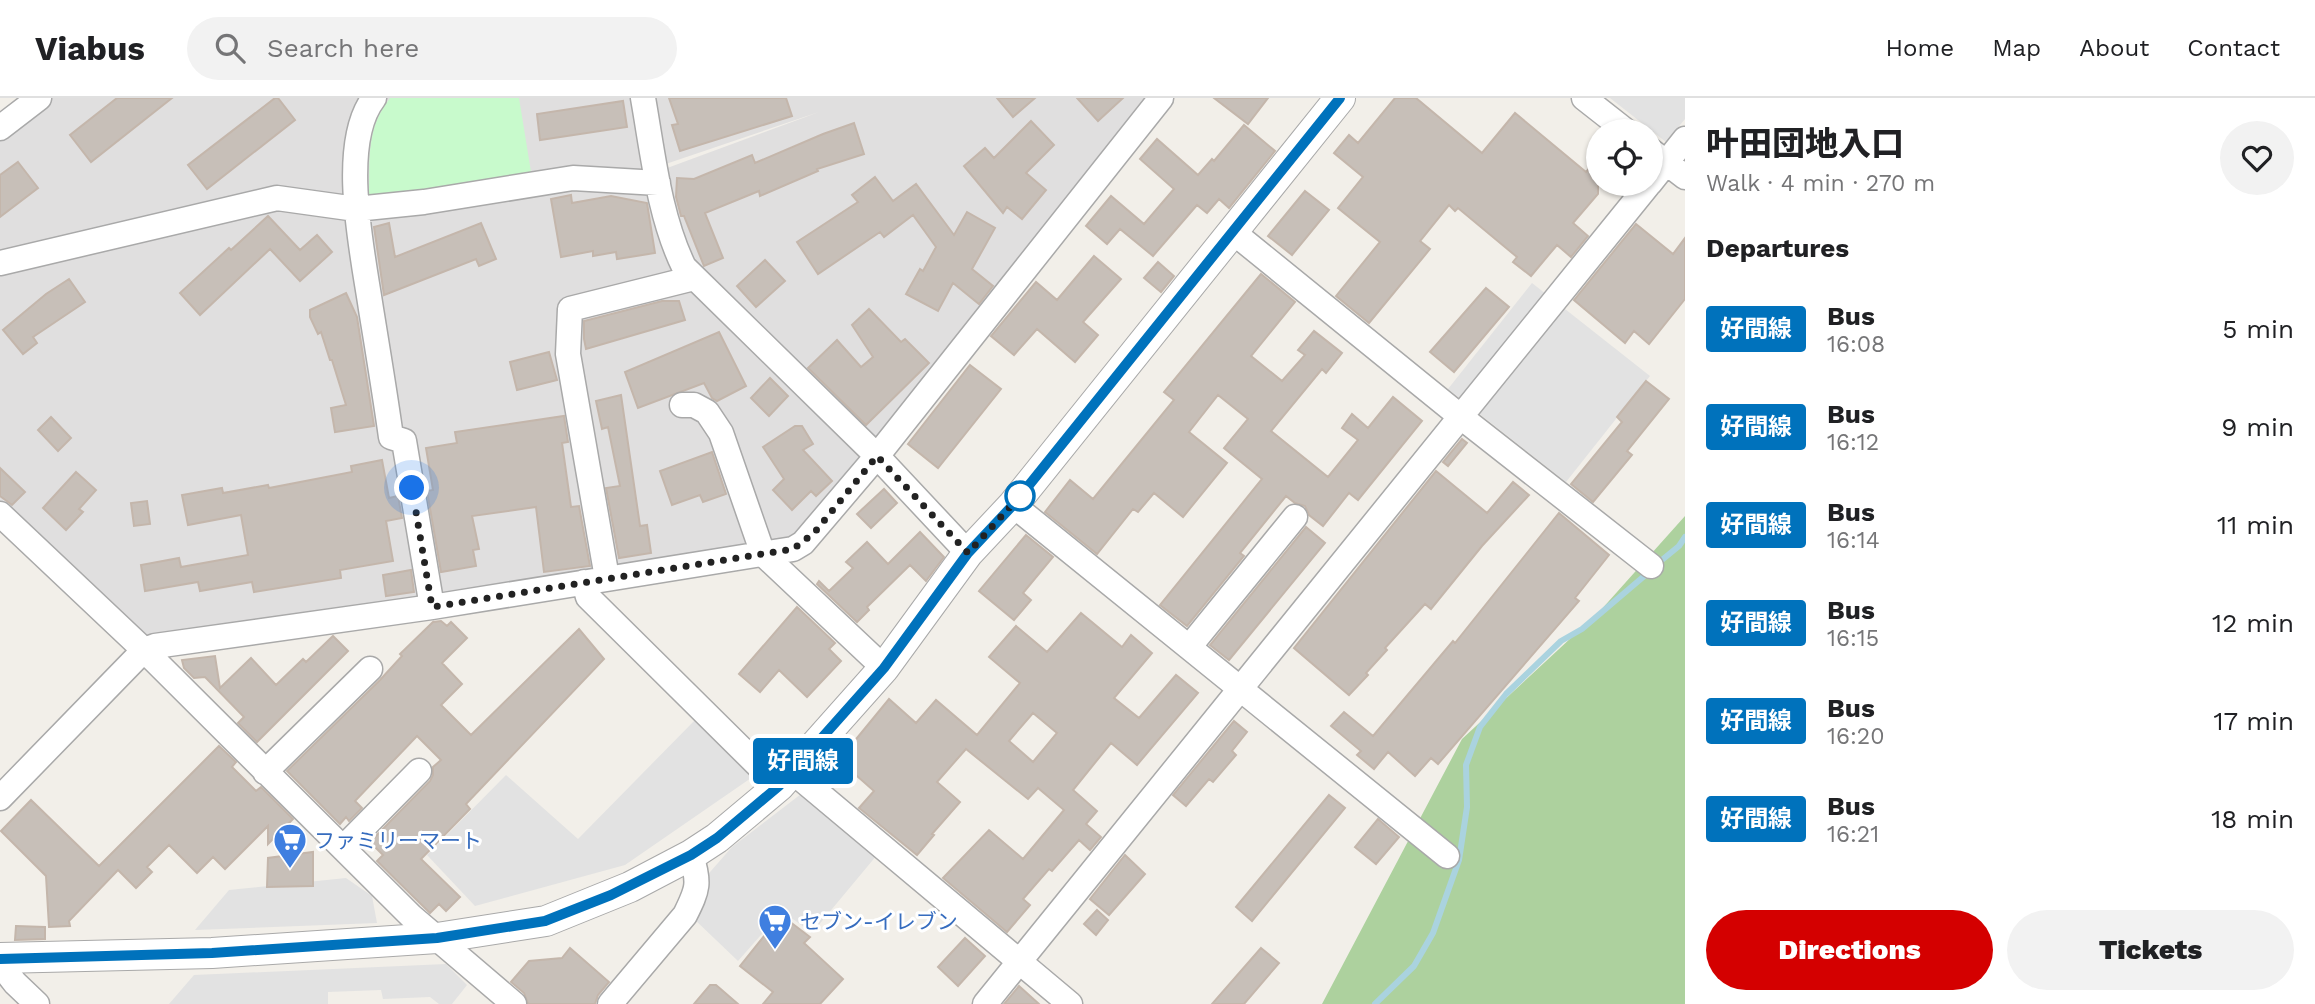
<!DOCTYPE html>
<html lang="en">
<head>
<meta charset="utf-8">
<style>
	body { margin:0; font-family:"Work Sans","Noto Sans JP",sans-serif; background:#f2f2f2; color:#202124; height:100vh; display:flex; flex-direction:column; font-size:26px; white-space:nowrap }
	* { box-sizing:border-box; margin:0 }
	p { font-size:23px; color:#757577 }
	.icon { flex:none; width:38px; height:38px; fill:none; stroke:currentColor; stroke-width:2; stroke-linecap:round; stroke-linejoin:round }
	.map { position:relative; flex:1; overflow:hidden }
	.side { display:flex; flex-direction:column; background:#fff; width:630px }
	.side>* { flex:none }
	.badge { padding:0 14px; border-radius:5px; font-size:24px; line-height:46px }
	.controls { position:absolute; left:1586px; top:21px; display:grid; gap:14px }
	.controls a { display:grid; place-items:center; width:77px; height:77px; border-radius:50%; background:#fff; box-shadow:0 2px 5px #0004; font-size:35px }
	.you { position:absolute; width:35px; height:35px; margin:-18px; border:5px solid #fff; border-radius:50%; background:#1a73e8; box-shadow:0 0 0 10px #1a73e833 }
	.map>.badge { position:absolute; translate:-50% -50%; box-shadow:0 0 0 4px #fff }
	h2 { padding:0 21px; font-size:26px; line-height:63px }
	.round { display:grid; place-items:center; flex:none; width:74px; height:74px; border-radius:37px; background:#f2f2f2 }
	.overview { display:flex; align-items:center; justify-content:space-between; height:119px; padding:0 21px }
	h1 { font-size:33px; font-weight:800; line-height:52px }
	.button { display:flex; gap:14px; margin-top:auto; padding:14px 21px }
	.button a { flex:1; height:80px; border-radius:42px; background:#d40000; color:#fff; font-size:28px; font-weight:800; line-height:80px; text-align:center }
	.button a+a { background:#f2f2f2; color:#202124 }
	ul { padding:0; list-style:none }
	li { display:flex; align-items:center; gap:21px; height:98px; padding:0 21px }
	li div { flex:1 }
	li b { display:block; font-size:26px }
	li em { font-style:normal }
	li .badge { min-width:77px; font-weight:700; text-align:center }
	header { display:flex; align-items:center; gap:42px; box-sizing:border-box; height:98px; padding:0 35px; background:#fff; border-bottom:2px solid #e0e0e0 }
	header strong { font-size:33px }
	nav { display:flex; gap:38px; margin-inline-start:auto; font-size:24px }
	.search { width:490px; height:63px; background:#f2f2f2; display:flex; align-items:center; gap:18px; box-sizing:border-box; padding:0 24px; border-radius:38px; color:#757577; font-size:26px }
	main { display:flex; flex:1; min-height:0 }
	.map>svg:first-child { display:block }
	.residential { fill:#e0dfdf; fill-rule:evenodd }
	.forest { fill:#add19e }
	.park { fill:#c8facc }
	.parking { fill:#e2e2e2 }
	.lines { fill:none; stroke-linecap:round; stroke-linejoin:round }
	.stream { stroke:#aad3df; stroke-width:6 }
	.building { fill:#c7bfb8; stroke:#c4b6ab; stroke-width:2; fill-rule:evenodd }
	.minor-casing { stroke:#a9a9a9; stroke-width:27 }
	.tertiary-casing { stroke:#a9a9a9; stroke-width:32 }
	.minor { stroke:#fff; stroke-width:24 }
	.tertiary { stroke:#fff; stroke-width:30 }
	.line-casing { stroke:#fff; stroke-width:16 }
	.line { stroke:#0072bc; stroke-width:10 }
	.walk { stroke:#222; stroke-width:7; stroke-dasharray:0 12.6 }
	.stop-dot { fill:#fff; stroke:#0072bc; stroke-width:3.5 }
	.labels { text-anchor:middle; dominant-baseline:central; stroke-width:6; stroke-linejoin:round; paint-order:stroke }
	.shop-label { font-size:21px; fill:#366cbe; stroke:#fff; text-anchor:start }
</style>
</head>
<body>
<header>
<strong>Viabus</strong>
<div class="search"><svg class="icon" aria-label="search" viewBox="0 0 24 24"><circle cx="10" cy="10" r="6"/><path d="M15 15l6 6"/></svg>Search here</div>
<nav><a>Home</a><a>Map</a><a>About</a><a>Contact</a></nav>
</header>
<main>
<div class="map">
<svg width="1685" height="906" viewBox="0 0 1685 906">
	<rect width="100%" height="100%" fill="#f2efe9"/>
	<!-- residential -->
	<path class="residential" d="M39 0H1154L802 449 139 549 0 420V30ZM819 14 651 76 648 72Z"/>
	<!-- forest -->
	<path class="forest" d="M1685 418V906H1322L1462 641 1600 513Z"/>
	<!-- park -->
	<path class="park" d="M390 0H519L532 80 373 102 369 96C370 60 366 30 390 0Z"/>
	<!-- parking -->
	<path class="parking" d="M1610 0H1685V21L1666 44Z
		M1532 185 1650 278 1566 384 1448 291Z
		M695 622 754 678 625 767 475 808 427 757 506 677 578 741Z
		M805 693 877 757 812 835 782 813 738 863 693 820 703 782 732 749Z
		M346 780 372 798 377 825 195 832 229 792Z
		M446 866 467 887 452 906H439L430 899 383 901 381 892 328 894V906H169L194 877Z"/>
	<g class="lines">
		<!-- stream -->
		<path class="stream" d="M1657 466 1679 448 1685 439
			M1375 906 1414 868 1433 835 1459 762 1467 709 1466 667 1480 629 1506 596 1561 543 1582 531 1649 474"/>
	</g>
	<!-- building -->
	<path class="building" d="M117 0H172L91 64 70 37Z
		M275 0H278L295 22 207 91 188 67Z
		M669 0H786L792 18 680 53 672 27 678 26Z
		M997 0H1035L1013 19Z
		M1077 0H1123L1098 23Z
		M1214 0H1268L1248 26Z
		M1395 0H1416L1482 55 1515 15 1586 74 1598 59V96L1573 125 1588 138 1571 159 1557 147 1531 178 1513 164 1517 159 1458 110 1455 113 1449 107 1420 143 1430 151 1369 225 1336 198 1380 144 1338 110 1363 79 1334 55 1349 37 1358 45Z
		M623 3 627 29 540 42 537 16Z
		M1031 23 1054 47 1026 75 1046 92 1022 121 1007 109 1003 115 964 68 985 50 994 60Z
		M854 25 864 56 817 71 818 73 760 98 759 93 705 115 723 160 704 168 684 118H681L676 99 677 80 694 81 752 57 755 65 823 36Z
		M1244 27 1275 53 1229 110 1219 101 1207 115 1197 107 1153 158 1120 131 1107 146 1086 128 1111 98 1144 126 1174 91 1140 61 1157 41 1198 77 1212 61 1214 63Z
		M18 64 38 90 0 119V77Z
		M875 79 893 103 916 86 954 137 967 114 995 130 972 171 993 188 979 206 953 185 938 213 906 196 920 171 923 173 936 149 913 117 884 139 880 134 818 176 797 144 858 104 852 97Z
		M1305 93 1329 112 1292 157 1268 138Z
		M571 97 572 105 611 98 647 105 655 155 617 161 616 154 593 158V153L561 159 551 101Z
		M268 118 300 152 317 137 332 154 300 183 270 151 200 217 180 195 229 150 231 152Z
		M389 125 395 159 481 125 496 161 479 168 476 161 384 197 374 129Z
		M1636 126 1673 156 1685 140V201L1649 246 1634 233 1625 245 1574 202Z
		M1094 158 1121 181 1083 224 1098 237 1075 264 1037 231 1014 257 991 238 1036 184 1057 202Z
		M765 162 785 183 756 209 737 188Z
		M1158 164 1174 178 1161 194 1144 180Z
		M1261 176 1295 204 1251 258 1282 283 1305 257 1298 252 1314 233 1342 255 1326 275 1322 271 1271 333 1328 379 1358 342 1342 330 1352 316 1368 330 1393 299 1422 323 1358 402 1349 395 1323 428 1309 417 1305 408 1295 405 1286 398 1240 455 1244 458 1187 528 1160 507 1262 381 1224 350 1248 321 1218 297 1189 334 1227 365 1183 419 1154 395 1138 414 1133 411 1097 456 1045 414 1070 382 1093 401 1174 302 1164 294Z
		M69 181 85 204 33 239 37 245 23 256 3 232 46 196Z
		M1486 190 1509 209 1454 274 1430 254Z
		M346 195 357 219 374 328 335 334 331 310 346 307 332 262H330L321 234 318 236 310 219V212Z
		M662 203H679L685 222 586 251 584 241V223Z
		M869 211 901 244 905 241 929 265 866 327 808 270 837 242 861 269 873 259 852 227Z
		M719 234 746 288 717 303 712 300 704 285 638 310 625 274Z
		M549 254 557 282 517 292 510 264Z
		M970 267 1001 291 938 370 908 346Z
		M770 280 788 298 769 318 751 300Z
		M1646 283 1669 301 1627 353 1632 357 1593 404 1571 386 1622 324 1617 319Z
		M621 297 640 428 647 427 651 455 619 460 606 390 620 388 608 329 602 331 596 303Z
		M564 318 568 344 562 345 571 409 579 408 590 468 544 474 536 409 472 418 479 451 473 452 476 468 441 474 427 393 433 392 426 350 457 345 455 334Z
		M51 319 71 340 58 353 38 332Z
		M795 328H802L813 346 803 352 832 383 816 398 811 393 792 412 773 392 784 381 763 349Z
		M1462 341 1467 345 1448 368 1443 364Z
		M712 354 726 396 703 404 700 397 672 407 660 373Z
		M382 362 389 400 398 398 402 420 386 423 393 463 340 472 341 480 254 494 252 484 200 493 198 484 145 493 141 467 179 460 181 469 248 457 241 417 188 427 182 397 222 390 223 395 268 387 269 390 352 374 351 368Z
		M0 370 25 394 12 407 0 398Z
		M1436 373 1487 415 1513 384 1529 397 1482 448 1431 511 1425 506 1385 550 1387 552 1366 575 1368 577 1349 597 1294 550Z
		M76 374 96 392 79 411 83 414 66 432 43 410Z
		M884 391 897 405 871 430 857 416Z
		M147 403 150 426 134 428 131 405Z
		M1559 415 1609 457 1575 500 1579 503 1438 666 1431 660 1415 678 1388 654 1374 671 1357 657 1361 653 1331 628 1344 614 1373 638 1453 543 1455 545Z
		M1306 429 1325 445 1229 562 1210 547Z
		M920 434 944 459 926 483 910 467 867 509 869 512 857 524 817 486 819 483 829 493 853 470 846 464 867 444 888 466Z
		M1026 437 1053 459 1023 495 1031 502 1014 522 979 493Z
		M411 472 414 494 386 498 383 477Z
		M797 509 835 545 829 551 841 563 807 599 779 572 760 594 739 576Z
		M1081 515 1122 549 1131 537 1152 555 1114 600 1139 620 1176 577 1198 595 1137 667 1111 645 1073 692 1097 713 1086 726 1101 739 1090 752 1079 742 1052 773 1049 771 1023 801 1030 807 1007 834 943 780 989 732 1023 761 1064 712 1038 690 1028 701 966 651 937 684 960 704 932 736 934 737 917 757 859 710 874 693 839 662 889 601 916 625 936 602 977 637 1020 585 989 559 1016 528 1047 554ZM1033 615 1057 635 1033 664 1009 643Z
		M441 523 447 528 451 524 467 540 442 565 462 586 441 607 471 637 579 531 604 561 466 706 470 711 421 761 460 799 446 813 439 806 430 815 377 763 383 757 370 744 430 683 433 677V669L441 662 417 638 355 703 362 710 349 723 346 719 340 726 287 673 380 582 402 558 400 556 433 524Z
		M333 538 348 553 257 644 238 625 244 619 205 579 194 580 184 570 182 562 215 558 220 590 251 560 276 587 303 561 306 564Z
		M1234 623 1247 634 1232 653 1236 657 1213 684 1209 681 1186 708 1173 697Z
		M219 648 236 664 232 669 256 693 261 689 293 721 268 746V728L225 771 213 759 197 775 169 747 147 769 152 774 136 790 118 772 69 823 70 828 49 829 46 778 1 733 31 702 99 768Z
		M1329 697 1345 710 1252 823 1236 809Z
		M1378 721 1399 739 1376 766 1355 749Z
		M313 754V788L267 789 268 760Z
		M1125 757 1145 776 1109 817 1090 801Z
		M1097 812 1108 822 1096 837 1084 826Z
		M781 817 810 839 804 845 843 881 820 906H763L773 894 740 868Z
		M16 828 45 829V841L15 842Z
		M965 840 985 858 958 888 938 869Z
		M570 850 609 884 598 897 595 906H528L524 895 511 884 529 863 562 860Z
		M1261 850 1279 865 1244 906H1212Z
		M710 887H716L738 906H694Z
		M1019 888 1039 906H1004Z"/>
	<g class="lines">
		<defs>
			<path id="minor" d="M374 0C338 46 363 156 371 211 378 254 385 296 391 339L404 343 432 509
				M643 0C653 56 659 118 684 169L877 358 968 455
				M1584 0 1626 33
				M0 30 39 0
				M1650 52 1685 79
				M1650 85 1685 41
				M1233 134 1461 319 1651 468
				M0 165 277 100 356 111 424 104 573 80 658 85
				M682 307H694L707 314 721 335 763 456 884 570
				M1013 407 1447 758
				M0 416 144 552 412 819 514 906
				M607 480 568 256 570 211 694 180
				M584 484 588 499 779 688
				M1190 548 1295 419
				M265 674 370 571
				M793 674 1070 906
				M0 700 144 552 155 548 432 509 793 451 803 445 877 358 1161 0
				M344 749 419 673
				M0 866 15 885 37 906
				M610 906 685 817C698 791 700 785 691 757
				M985 906 1649 86"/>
			<path id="tertiary" d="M0 860 212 855 437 840 546 823 630 789 691 757 717 740 779 688 884 570 968 455 1013 407 1340 0"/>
		</defs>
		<!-- minor casing -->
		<use href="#minor" class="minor-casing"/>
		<!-- tertiary casing -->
		<use href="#tertiary" class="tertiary-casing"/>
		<!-- minor -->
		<use href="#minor" class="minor"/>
		<!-- tertiary -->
		<use href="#tertiary" class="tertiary"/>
	</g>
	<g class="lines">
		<defs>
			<path id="line" d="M0 861 212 855 437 840 545 823 611 797 691 757 717 740 779 688 884 570 968 455 1013 407 1340 0"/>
		</defs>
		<!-- line casing -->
		<use href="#line" class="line-casing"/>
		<!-- line -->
		<use href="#line" class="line"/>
		<!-- walk -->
		<path class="walk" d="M412 390 432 509 793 451 814 435 877 358 968 455 1020 398"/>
	</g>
	<!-- icons -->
	<defs>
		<symbol id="supermarket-pin" viewBox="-11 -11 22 30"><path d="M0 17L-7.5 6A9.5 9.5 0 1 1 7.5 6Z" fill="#3f7fe0" stroke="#fff"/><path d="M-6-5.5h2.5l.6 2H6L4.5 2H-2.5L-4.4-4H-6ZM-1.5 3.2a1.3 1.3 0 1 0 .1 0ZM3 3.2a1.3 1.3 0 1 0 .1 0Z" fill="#fff"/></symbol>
	</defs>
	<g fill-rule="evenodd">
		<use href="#supermarket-pin" x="271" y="723" width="38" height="52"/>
		<use href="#supermarket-pin" x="756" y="804" width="38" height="52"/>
	</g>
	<!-- markers -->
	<circle class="stop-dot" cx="1020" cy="398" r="14"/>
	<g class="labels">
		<!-- shop labels -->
		<g class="shop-label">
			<text x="314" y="742">ファミリーマート</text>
			<text x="800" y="823">セブン-イレブン</text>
		</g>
	</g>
</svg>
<div class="controls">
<a><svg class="icon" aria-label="locate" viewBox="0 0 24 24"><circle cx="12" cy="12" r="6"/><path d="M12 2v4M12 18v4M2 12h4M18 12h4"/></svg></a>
</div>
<div class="you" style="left:412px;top:390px"></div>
<b class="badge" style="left:803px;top:663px;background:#0072bc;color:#fff">好間線</b>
</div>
<section class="side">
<div class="overview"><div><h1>叶田団地入口</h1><p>Walk · 4 min · 270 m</p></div><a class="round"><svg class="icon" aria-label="heart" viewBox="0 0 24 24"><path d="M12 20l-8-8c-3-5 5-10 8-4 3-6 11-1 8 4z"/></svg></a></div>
<h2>Departures</h2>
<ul>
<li><span class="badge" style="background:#0072bc;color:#fff">好間線</span><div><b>Bus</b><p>16:08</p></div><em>5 min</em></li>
<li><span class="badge" style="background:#0072bc;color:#fff">好間線</span><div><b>Bus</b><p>16:12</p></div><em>9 min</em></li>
<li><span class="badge" style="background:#0072bc;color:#fff">好間線</span><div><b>Bus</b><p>16:14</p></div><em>11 min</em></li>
<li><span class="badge" style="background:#0072bc;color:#fff">好間線</span><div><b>Bus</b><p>16:15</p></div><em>12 min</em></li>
<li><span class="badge" style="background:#0072bc;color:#fff">好間線</span><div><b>Bus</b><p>16:20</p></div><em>17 min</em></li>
<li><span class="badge" style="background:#0072bc;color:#fff">好間線</span><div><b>Bus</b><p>16:21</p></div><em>18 min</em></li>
</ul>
<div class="button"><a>Directions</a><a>Tickets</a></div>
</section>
</main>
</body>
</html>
